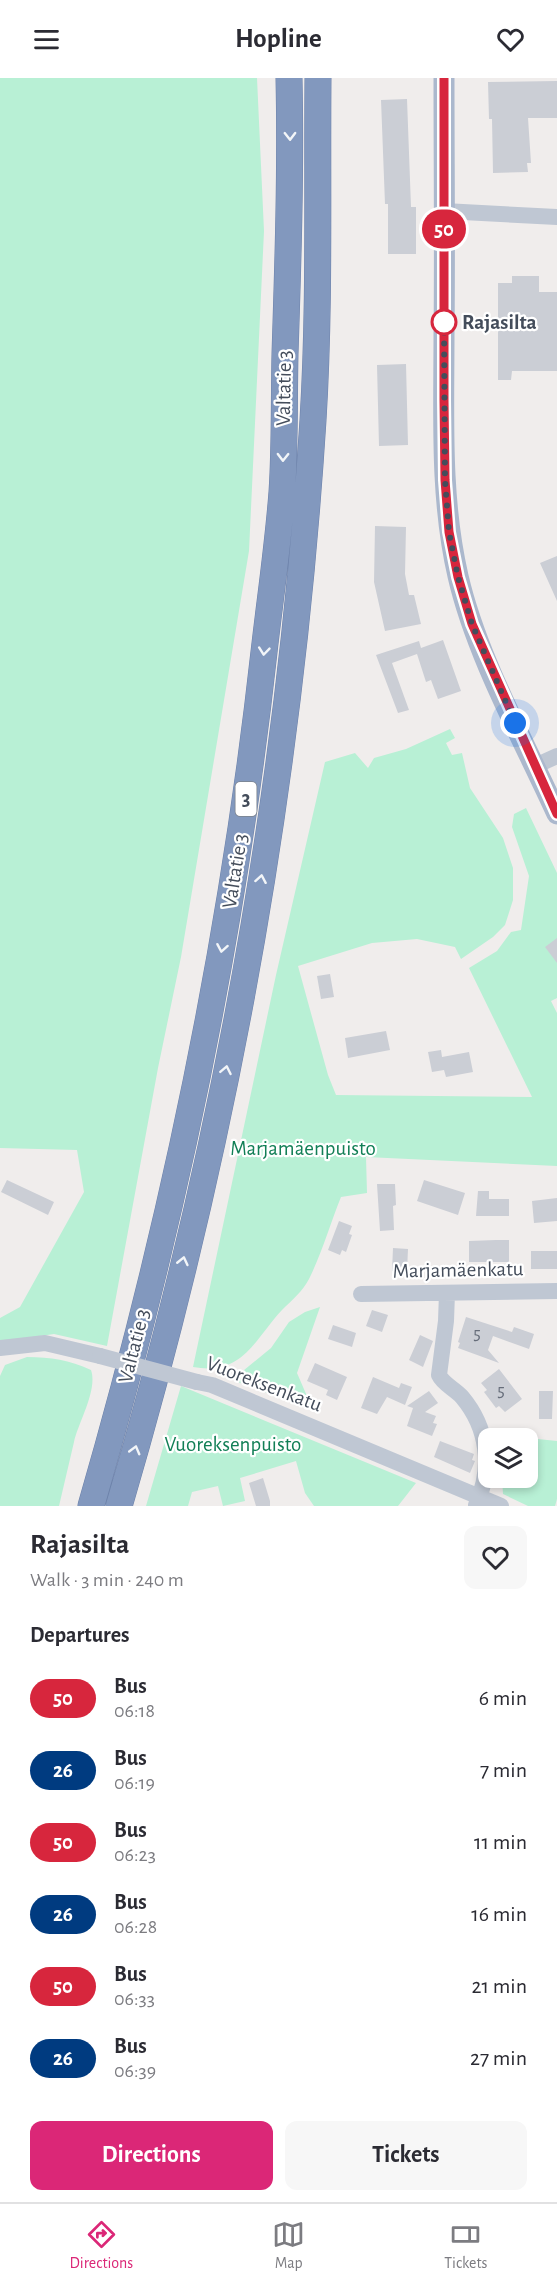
<!DOCTYPE html>
<html lang="en">
<head>
<meta charset="utf-8">
<style>
	body { margin:0; font-family:"Alegreya Sans",sans-serif; background:#f7f7f7; color:#2b2b33; height:100vh; display:flex; flex-direction:column; font-size:22px; white-space:nowrap }
	* { box-sizing:border-box; margin:0 }
	p { font-size:20px; color:#7c7c81 }
	.icon { flex:none; width:33px; height:33px; fill:none; stroke:currentColor; stroke-width:2; stroke-linecap:round; stroke-linejoin:round }
	.map { position:relative; height:1428px; overflow:hidden }
	.details { display:flex; flex-direction:column; background:#fff; flex:1 }
	.details>* { flex:none }
	.badge { padding:0 12px; border-radius:20px; font-size:21px; line-height:39px }
	.controls { position:absolute; left:478px; top:1350px; display:grid; gap:12px }
	.controls a { display:grid; place-items:center; width:60px; height:60px; border-radius:12px; background:#fff; box-shadow:0 3px 9px #0003; font-size:30px }
	.you { position:absolute; width:30px; height:30px; margin:-15px; border:4px solid #fff; border-radius:50%; background:#1a73e8; box-shadow:0 0 0 9px #1a73e833 }
	.map>.badge { position:absolute; translate:-50% -50%; box-shadow:0 0 0 3px #fff }
	h2 { padding:0 30px; font-size:22px; line-height:54px }
	.round { display:grid; place-items:center; flex:none; width:63px; height:63px; border-radius:12px; background:#f7f7f7 }
	.head { display:flex; align-items:center; justify-content:space-between; height:102px; padding:0 30px }
	h1 { font-size:28px; font-weight:700; line-height:45px }
	.button { display:flex; gap:12px; margin-top:auto; padding:12px 30px }
	.button a { flex:1; height:69px; border-radius:12px; background:#db2777; color:#fff; font-size:24px; font-weight:700; line-height:69px; text-align:center }
	.button a+a { background:#f7f7f7; color:#2b2b33 }
	ul { padding:0; list-style:none }
	li { display:flex; align-items:center; gap:18px; height:72px; padding:0 30px }
	li div { flex:1 }
	li b { display:block; font-size:22px }
	li em { font-style:normal }
	li .badge { min-width:66px; font-weight:700; text-align:center }
	header { display:flex; justify-content:space-between; align-items:center; height:78px; padding:0 30px; background:#fff; font-size:27px; font-weight:700 }
	.menu { display:flex; justify-content:space-around; align-items:center; height:84px; border-top:2px solid #e1e1e2; background:#fff; font-size:16px; color:#7c7c81 }
	.menu a { display:grid; justify-items:center; gap:3px }
	.menu .active { color:#db2777 }
	.map>svg:first-child { display:block }
	.green { fill:#b8f0d5 }
	.building { fill:#cbced5 }
	.lines { fill:none; stroke-linecap:round; stroke-linejoin:round }
	.highway-casing { stroke:#6d82aa; stroke-width:27 }
	.minor { stroke:#bfc7d3; stroke-width:16 }
	.major { stroke:#abb8cd; stroke-width:21 }
	.highway { stroke:#8298be; stroke-width:26 }
	.minor-bridge { stroke:#bfc7d3; stroke-width:16 }
	.oneway { stroke:#f2f5f8 }
	.line-casing { stroke:#fff; stroke-width:14 }
	.line { stroke:#d7263d; stroke-width:9 }
	.walk { stroke:#444d5b; stroke-width:6; stroke-dasharray:0 10.8 }
	.stop-dot { fill:#fff; stroke:#d7263d; stroke-width:3 }
	.labels { text-anchor:middle; dominant-baseline:central; stroke-width:4.5; stroke-linejoin:round; paint-order:stroke }
	.number-label { font-size:18px; fill:#666d7a }
	.shield { fill:#fff; stroke:#7c828c; stroke-width:1.5 }
	.shield-label { font-size:20px; font-weight:bold; fill:#444d5b }
	.stop-label { font-size:21px; font-weight:bold; fill:#444d5b; stroke:#fff; text-anchor:start }
	.street-label { font-size:21px; fill:#444d5b; stroke:#fff }
	.park-label { font-size:21px; fill:#127f56; stroke:#fff }
</style>
</head>
<body>
<header><svg class="icon" aria-label="menu" viewBox="0 0 24 24"><path d="M4 6h16M4 12h16M4 18h16"/></svg>Hopline<svg class="icon" aria-label="heart" viewBox="0 0 24 24"><path d="M12 20l-8-8c-3-5 5-10 8-4 3-6 11-1 8 4z"/></svg></header>
<div class="map">
<svg width="557" height="1428" viewBox="0 0 557 1428">
	<rect width="100%" height="100%" fill="#f0edec"/>
	<!-- green -->
	<path class="green" d="M0 0H257L264 153 249 473 181 879 158 990 107 1268 54 1256 0 1264V1240L20 1229 84 1114 77 1072 0 1070Z
		M450 651 455 660 446 665 452 677 462 675 470 710 503 760 513 790V822L505 847 493 859 461 881 455 869 417 861 372 865 298 888 328 997 336 1017 532 1019 469 890 497 873 511 854 521 852 529 798 512 749 514 736 526 730 557 795V920L551 923 557 935V1088L366 1079 367 1115 341 1119C330 1146 322 1175 309 1201 303 1213 292 1222 282 1232 254 1262 243 1298 193 1289L276 897 325 684 355 675 368 690 374 680 406 671Z
		M320 1229 297 1295 313 1332 235 1303 238 1297 271 1270 289 1244 305 1234Z
		M27 1279C51 1279 69 1282 91 1292 98 1312 78 1345 74 1364 69 1385 64 1407 59 1428H0V1298L5 1287Z
		M181 1308 416 1405 398 1428H314L305 1415 296 1383 240 1400 245 1423 223 1428 218 1408 192 1414 188 1428H146Z
		M528 1360 557 1363V1421L555 1428H528L503 1416 502 1400H528Z"/>
	<!-- building -->
	<path class="building" d="M557 3V40H528L531 85H527L528 94 493 95 492 41H489L488 4Z
		M407 21 411 129H416V176H388V126H385L381 22Z
		M512 198H539V214H557V293H512L511 302H498V205H512Z
		M406 286 408 367 379 368 377 287Z
		M375 448 406 449 405 496 409 517H414L421 546 385 553 374 504Z
		M557 478V523L540 485Z
		M443 562 461 613 438 621 431 602 426 604 417 576 392 585 409 632 398 635 376 577 419 563 421 570Z
		M557 860V885L545 869Z
		M330 896 334 919 321 921 317 898Z
		M386 953 390 972 348 980 345 960Z
		M441 972 442 979 469 974 473 994 446 999 444 992 432 994 428 974Z
		M7 1102 54 1124 48 1137 1 1114Z
		M424 1102 465 1115 458 1137 417 1123Z
		M377 1106H395L396 1127 393 1128 394 1152 380 1153Z
		M478 1113H489V1121H509V1138H476Z
		M557 1120V1143L534 1145 532 1123Z
		M339 1143 352 1148 349 1156 352 1157 346 1174 342 1172 340 1177 328 1172Z
		M496 1162H509V1184H469V1163Z
		M393 1170 408 1171 407 1193H392Z
		M531 1173H557V1191H531Z
		M372 1232 388 1237 382 1254 366 1248Z
		M466 1239 512 1254 514 1249 534 1256 529 1271 493 1258 488 1272 499 1285 458 1270 460 1265 458 1264Z
		M333 1247 356 1255 352 1269 328 1261Z
		M420 1257 433 1263 423 1289 409 1282Z
		M315 1285 347 1299 337 1322 326 1317 328 1312 307 1303Z
		M499 1291 522 1321 505 1334 499 1328 496 1330 484 1314 487 1312 481 1305Z
		M373 1299 399 1310 401 1305 412 1309 405 1327 387 1319 377 1336 361 1330Z
		M429 1313 438 1325 425 1334 436 1338 433 1345 437 1346 432 1358 407 1348 413 1330 407 1328Z
		M539 1313H553L552 1341H539Z
		M440 1363 474 1376 472 1382 475 1383 470 1395 434 1379Z
		M263 1400 270 1423V1428H256L249 1405Z"/>
	<g class="lines">
		<defs>
			<path id="highway" d="M91 1428C172 1149 232 863 264 574 270 521 278 468 282 414 285 369 284 322 285 276 288 184 291 92 289 0
				M119 1428C223 1075 290 709 313 342 320 228 317 114 318 0"/>
		</defs>
		<!-- highway casing -->
		<use href="#highway" class="highway-casing"/>
		<!-- minor -->
		<path class="minor" d="M444 133 557 139
			M535 688 557 678
			M447 1215 446 1243 439 1297C443 1306 455 1311 462 1319 488 1350 493 1390 476 1427
			M361 1216 557 1213
			M0 1270 45 1265 100 1278
			M197 1304 212 1307 501 1428"/>
		<!-- major -->
		<path class="major" d="M444 0C444 86 445 172 444 258 444 338 440 420 458 498 476 577 523 661 557 736"/>
		<!-- highway -->
		<use href="#highway" class="highway"/>
		<!-- minor-bridge -->
		<path class="minor-bridge" d="M100 1278 197 1304"/>
	</g>
	<!-- one-way arrows -->
	<defs><path id="oneway-chevron" d="M-2-3.5L2.5 0L-2 3.5" fill="none" stroke-width="1.6" stroke-linecap="round" stroke-linejoin="round" transform="scale(1.5)"/></defs>
	<g class="oneway">
		<use href="#oneway-chevron" transform="translate(290 58) rotate(89)"/>
		<use href="#oneway-chevron" transform="translate(283 379) rotate(91)"/>
		<use href="#oneway-chevron" transform="translate(264 573) rotate(96)"/>
		<use href="#oneway-chevron" transform="translate(261 801) rotate(-80)"/>
		<use href="#oneway-chevron" transform="translate(222 870) rotate(100)"/>
		<use href="#oneway-chevron" transform="translate(226 992) rotate(-79)"/>
		<use href="#oneway-chevron" transform="translate(183 1183) rotate(-77)"/>
		<use href="#oneway-chevron" transform="translate(135 1372) rotate(-75)"/>
	</g>
	<g class="lines">
		<defs>
			<path id="line" d="M444 0V322L445 402 449 454 458 499 472 546 557 736"/>
		</defs>
		<!-- line casing -->
		<use href="#line" class="line-casing"/>
		<!-- line -->
		<use href="#line" class="line"/>
		<!-- walk -->
		<path class="walk" d="M444 244 445 402 449 454 458 499 472 546 515 645"/>
	</g>
	<!-- markers -->
	<circle class="stop-dot" cx="444" cy="244" r="12"/>
	<g class="labels">
		<!-- number labels -->
		<g class="number-label">
			<text x="477" y="1256">5</text>
			<text x="501" y="1313">5</text>
		</g>
		<!-- shield labels -->
		<rect class="shield" x="235.5" y="704" width="21" height="34" rx="4.5"/>
		<g class="shield-label">
			<text x="246" y="721">3</text>
		</g>
		<!-- stop labels -->
		<g class="stop-label">
			<text x="462" y="244">Rajasilta</text>
		</g>
		<!-- street labels -->
		<g class="street-label">
			<text transform="translate(284 310) rotate(-89)">Valtatie 3</text>
			<text transform="translate(235 793) rotate(-81)">Valtatie 3</text>
			<text transform="translate(458 1192) rotate(-1)">Marjamäenkatu</text>
			<text transform="translate(134 1268) rotate(-76)">Valtatie 3</text>
			<text transform="translate(264 1306) rotate(21)">Vuoreksenkatu</text>
		</g>
		<!-- park labels -->
		<g class="park-label">
			<text x="303" y="1070">Marjamäenpuisto</text>
			<text x="233" y="1366">Vuoreksenpuisto</text>
		</g>
	</g>
</svg>
<div class="controls">
<a><svg class="icon" aria-label="layers" viewBox="0 0 24 24"><path d="M12 4l9 5-9 5-9-5zM3 14l9 5 9-5"/></svg></a>
</div>
<div class="you" style="left:515px;top:645px"></div>
<b class="badge" style="left:444px;top:151px;background:#d7263d;color:#fff">50</b>
</div>
<section class="details">
<div class="head"><div><h1>Rajasilta</h1><p>Walk · 3 min · 240 m</p></div><a class="round"><svg class="icon" aria-label="heart" viewBox="0 0 24 24"><path d="M12 20l-8-8c-3-5 5-10 8-4 3-6 11-1 8 4z"/></svg></a></div>
<h2>Departures</h2>
<ul>
<li><span class="badge" style="background:#d7263d;color:#fff">50</span><div><b>Bus</b><p>06:18</p></div><em>6 min</em></li>
<li><span class="badge" style="background:#003b80;color:#fff">26</span><div><b>Bus</b><p>06:19</p></div><em>7 min</em></li>
<li><span class="badge" style="background:#d7263d;color:#fff">50</span><div><b>Bus</b><p>06:23</p></div><em>11 min</em></li>
<li><span class="badge" style="background:#003b80;color:#fff">26</span><div><b>Bus</b><p>06:28</p></div><em>16 min</em></li>
<li><span class="badge" style="background:#d7263d;color:#fff">50</span><div><b>Bus</b><p>06:33</p></div><em>21 min</em></li>
<li><span class="badge" style="background:#003b80;color:#fff">26</span><div><b>Bus</b><p>06:39</p></div><em>27 min</em></li>
</ul>
<div class="button"><a>Directions</a><a>Tickets</a></div>
</section>
<nav class="menu">
<a class="active"><svg class="icon" aria-label="directions" viewBox="0 0 24 24"><path d="M12 3l9 9-9 9-9-9zM9 14v-3h6M13 9l2 2-2 2"/></svg>Directions</a>
<a><svg class="icon" aria-label="map" viewBox="0 0 24 24"><path d="M3 6l6-2 6 2 6-2v14l-6 2-6-2-6 2zM9 4v14M15 6v14"/></svg>Map</a>
<a><svg class="icon" aria-label="tickets" viewBox="0 0 24 24"><path d="M3 7h18v10H3zM15 7v10"/></svg>Tickets</a>
</nav>
</body>
</html>
